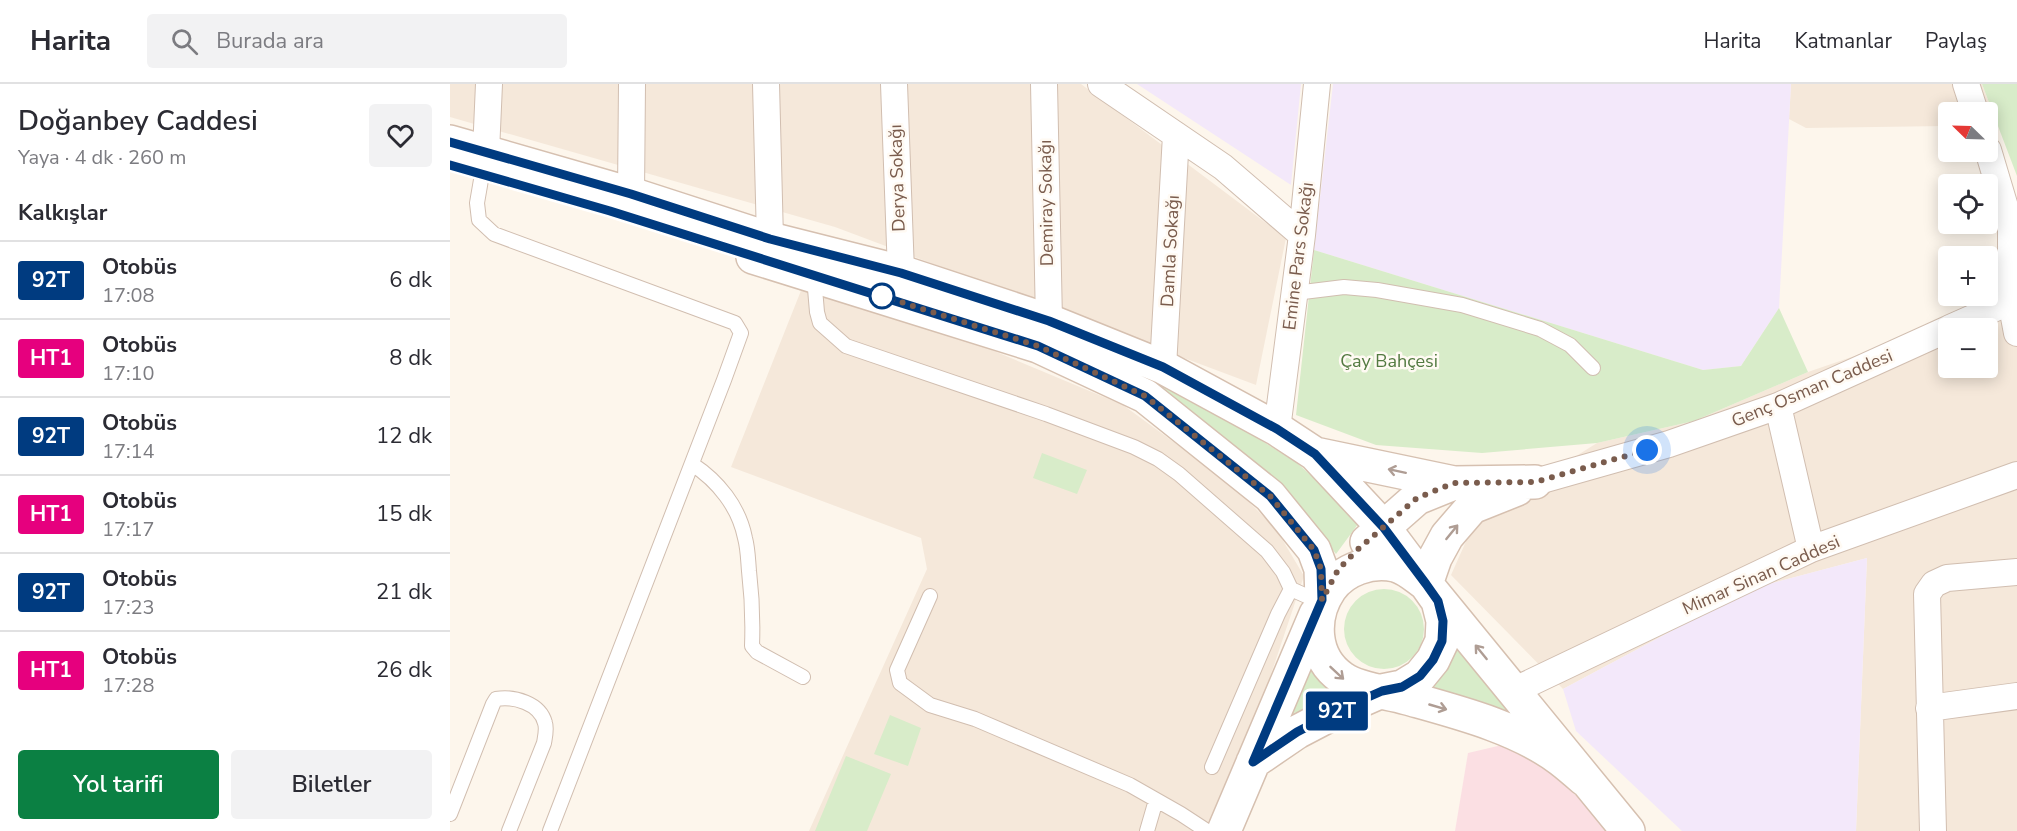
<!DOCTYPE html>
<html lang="tr">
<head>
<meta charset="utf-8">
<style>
	body { margin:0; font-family:"Nunito Sans",sans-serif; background:#f2f2f3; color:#2b2b33; height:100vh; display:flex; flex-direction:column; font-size:22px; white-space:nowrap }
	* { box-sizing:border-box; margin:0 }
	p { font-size:20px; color:#7c7c81 }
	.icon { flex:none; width:33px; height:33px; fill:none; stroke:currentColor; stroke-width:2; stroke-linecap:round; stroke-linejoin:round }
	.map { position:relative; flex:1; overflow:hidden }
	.panel { display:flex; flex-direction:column; background:#fff; width:450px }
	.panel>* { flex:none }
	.badge { padding:0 12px; border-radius:4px; font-size:21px; line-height:39px }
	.needle { width:39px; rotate:293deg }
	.controls { position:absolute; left:1488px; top:18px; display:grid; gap:12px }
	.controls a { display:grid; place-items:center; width:60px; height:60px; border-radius:6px; background:#fff; box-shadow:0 3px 15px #0003; font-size:30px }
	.you { position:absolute; width:30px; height:30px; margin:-15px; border:4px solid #fff; border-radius:50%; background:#1a73e8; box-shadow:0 0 0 9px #1a73e833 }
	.map>.badge { position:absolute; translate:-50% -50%; box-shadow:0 0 0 3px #fff }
	h2 { padding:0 18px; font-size:22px; line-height:54px }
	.round { display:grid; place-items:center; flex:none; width:63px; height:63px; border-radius:6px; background:#f2f2f3 }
	.summary { display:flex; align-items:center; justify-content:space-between; height:102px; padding:0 18px }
	h1 { font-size:28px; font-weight:600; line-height:45px }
	.button { display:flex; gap:12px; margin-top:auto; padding:12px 18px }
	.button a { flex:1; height:69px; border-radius:6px; background:#0b8043; color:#fff; font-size:24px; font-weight:600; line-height:69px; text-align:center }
	.button a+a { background:#f2f2f3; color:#2b2b33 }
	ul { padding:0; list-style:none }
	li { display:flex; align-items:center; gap:18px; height:78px; padding:0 18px; border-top:2px solid #e1e1e2 }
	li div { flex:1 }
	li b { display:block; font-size:22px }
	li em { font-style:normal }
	li .badge { min-width:66px; font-weight:700; text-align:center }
	header { display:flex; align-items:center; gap:36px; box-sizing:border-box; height:84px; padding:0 30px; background:#fff; border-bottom:2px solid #e1e1e2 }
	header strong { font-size:28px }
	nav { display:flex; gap:33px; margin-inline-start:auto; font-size:21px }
	.search { width:420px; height:54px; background:#f2f2f3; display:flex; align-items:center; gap:15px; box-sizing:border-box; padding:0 21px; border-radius:6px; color:#7c7c81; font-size:22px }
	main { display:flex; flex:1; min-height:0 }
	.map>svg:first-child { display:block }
	.residential { fill:#f5e8da; fill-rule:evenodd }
	.education { fill:#f3e8fa }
	.medical { fill:#fbdfe3 }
	.green { fill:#d8ecc9 }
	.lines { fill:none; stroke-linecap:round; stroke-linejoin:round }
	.lane-casing { stroke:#d1beb0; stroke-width:16 }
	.street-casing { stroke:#d1beb0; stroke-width:28 }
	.secondary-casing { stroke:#d6c0b0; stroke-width:36 }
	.lane { stroke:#fff; stroke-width:14 }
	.street { stroke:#fff; stroke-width:26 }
	.secondary { stroke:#fff; stroke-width:33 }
	.oneway { stroke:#af9d94 }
	.line-casing { stroke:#fff; stroke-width:14 }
	.line { stroke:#003b80; stroke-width:9 }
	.walk { stroke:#7a5c4d; stroke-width:6; stroke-dasharray:0 10.8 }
	.stop-dot { fill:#fff; stroke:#003b80; stroke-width:3 }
	.labels { text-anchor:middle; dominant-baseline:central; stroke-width:5; stroke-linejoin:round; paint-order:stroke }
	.street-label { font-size:18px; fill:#7a5c4d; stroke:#fffaf3 }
	.park-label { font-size:18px; fill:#537a41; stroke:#fffaf3 }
</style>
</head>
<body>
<header>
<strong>Harita</strong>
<div class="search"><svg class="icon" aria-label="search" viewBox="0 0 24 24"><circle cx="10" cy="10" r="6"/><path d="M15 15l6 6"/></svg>Burada ara</div>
<nav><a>Harita</a><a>Katmanlar</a><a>Paylaş</a></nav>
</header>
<main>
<section class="panel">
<div class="summary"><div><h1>Doğanbey Caddesi</h1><p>Yaya · 4 dk · 260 m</p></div><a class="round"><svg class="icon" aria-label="heart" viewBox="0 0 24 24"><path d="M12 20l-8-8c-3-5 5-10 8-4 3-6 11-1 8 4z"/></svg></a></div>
<h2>Kalkışlar</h2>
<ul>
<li><span class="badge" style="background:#003b80;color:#fff">92T</span><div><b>Otobüs</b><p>17:08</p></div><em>6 dk</em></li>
<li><span class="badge" style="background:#e6007e;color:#fff">HT1</span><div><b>Otobüs</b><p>17:10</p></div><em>8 dk</em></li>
<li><span class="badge" style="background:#003b80;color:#fff">92T</span><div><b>Otobüs</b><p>17:14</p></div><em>12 dk</em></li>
<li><span class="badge" style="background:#e6007e;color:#fff">HT1</span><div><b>Otobüs</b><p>17:17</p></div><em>15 dk</em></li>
<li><span class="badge" style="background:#003b80;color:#fff">92T</span><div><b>Otobüs</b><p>17:23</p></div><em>21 dk</em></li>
<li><span class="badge" style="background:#e6007e;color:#fff">HT1</span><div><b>Otobüs</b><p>17:28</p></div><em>26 dk</em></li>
</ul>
<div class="button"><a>Yol tarifi</a><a>Biletler</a></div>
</section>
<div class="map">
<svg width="1567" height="747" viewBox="0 0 1567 747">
	<rect width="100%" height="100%" fill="#fdf6ec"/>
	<!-- residential -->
	<path class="residential" d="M0 0H631L836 154 806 301 385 143 0 33Z
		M1341 0H1532L1540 21 1524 28H1498V40L1495 42 1356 44 1339 35Z
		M354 199 518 256 673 321 781 400 826 445 854 492 783 703 752 747H359L477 485 471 454 281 383Z
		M1567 216V747H1406L1417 474 1300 505 1113 605 1001 491 1026 435 1147 359 1244 337 1358 288ZM1498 244H1538V284H1498Z"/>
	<!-- education -->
	<path class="education" d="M687 0H851L841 101Z
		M883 0H1341L1329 224 1291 282 1253 286 864 166Z
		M1417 474 1406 747H1232L1126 647 1113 605 1300 505Z"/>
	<!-- medical -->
	<path class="medical" d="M1069 657 1163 747H1005L1018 669Z"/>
	<!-- green -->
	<path class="green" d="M1532 0H1567V92Z
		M864 166 1253 286 1291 282 1329 224 1358 288 1244 337 1147 359 1032 369 926 361 846 331Z
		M687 289 765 327 847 379 911 436 886 470 833 402 776 355Z
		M592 369 637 386 627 410 583 394Z
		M894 545a40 40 0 1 1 80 0a40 40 0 1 1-80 0Z
		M1006 551 1071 635 982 605Z
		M862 570 895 612 835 632Z
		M440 631 471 644 458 682 424 670Z
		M396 672 441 690 417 747H365Z"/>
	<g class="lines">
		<defs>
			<path id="lane" d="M32 90 27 119 29 136 44 150 285 239 291 249 274 296 100 747
				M364 193 367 228 370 239 396 262 596 330 684 363 708 375 729 390 817 467 833 488 841 505 861 514 872 517
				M845 209 894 203 927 206 1012 221 1090 245 1120 261 1143 284
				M242 380C268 397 289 423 295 454 298 465 298 476 299 487 302 512 303 536 302 562L307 568 353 593
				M480 512 447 586 450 599 480 621 525 635 680 701 731 730 757 747
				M762 683 828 530 841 505
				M0 730 43 620 46 615C64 612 90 619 95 639 97 645 95 653 94 659L59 747
				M697 747 706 716"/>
			<path id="street" d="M316 0 320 155
				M444 0 451 188
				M594 0 599 237
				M651 0 773 83 852 151
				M1516 0 1525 28
				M1538 66 1561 143V217L1567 249
				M36 68 39 0
				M181 110 182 0
				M1500 244 1561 217
				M713 283 726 51
				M1328 322 1361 465
				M827 345 852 151 867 0
				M1085 398 1219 360 1328 322 1498 245
				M1063 607 1361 465 1567 391
				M1479 624 1567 612
				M1483 747 1477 510 1484 500 1497 494 1567 488"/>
			<path id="secondary" d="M0 58 181 110 320 155 451 188 599 237 713 283 827 345 865 370 934 444 976 500 988 517 993 537 992 557 983 576 970 592 952 603 932 607 891 625 847 648 803 678
				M303 173 588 262 695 312 820 412 864 466 871 485 872 517
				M865 370 1004 399
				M917 458 967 414 1004 399 1085 398
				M976 500 985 474 997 452 1022 423 1067 405
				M1134 695C1126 688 1118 681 1110 675 1067 643 1007 628 957 614 937 608 908 606 892 594 862 573 861 533 880 505 894 485 921 476 945 481 957 484 966 493 976 500L1178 747
				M774 747 866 530"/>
		</defs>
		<!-- lane casing -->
		<use href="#lane" class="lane-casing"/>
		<!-- street casing -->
		<use href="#street" class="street-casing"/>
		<!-- secondary casing -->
		<use href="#secondary" class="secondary-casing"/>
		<!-- lane -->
		<use href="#lane" class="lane"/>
		<!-- street -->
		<use href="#street" class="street"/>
		<!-- secondary -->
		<use href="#secondary" class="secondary"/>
	</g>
	<!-- one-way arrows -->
	<defs><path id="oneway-shaft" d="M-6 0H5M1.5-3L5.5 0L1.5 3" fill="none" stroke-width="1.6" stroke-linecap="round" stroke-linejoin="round" transform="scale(1.5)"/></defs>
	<g class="oneway">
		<use href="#oneway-shaft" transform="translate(947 387) rotate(-168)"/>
		<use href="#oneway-shaft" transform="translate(1002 448) rotate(-51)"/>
		<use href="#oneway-shaft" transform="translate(1031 568) rotate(-129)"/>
		<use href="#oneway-shaft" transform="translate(887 589) rotate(43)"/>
		<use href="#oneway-shaft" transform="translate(988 623) rotate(16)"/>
	</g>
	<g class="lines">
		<defs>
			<path id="line" d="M0 58 181 110 320 155 451 189 599 237 713 283 827 345 865 370 934 444 976 500 988 517 993 537 992 557 983 576 970 592 952 603 932 607 891 625 847 648 803 678 872 516 871 485 864 466 820 412 695 312 588 262 160 127 0 81"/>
		</defs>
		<!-- line casing -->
		<use href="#line" class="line-casing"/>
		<!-- line -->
		<use href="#line" class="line"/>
		<!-- walk -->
		<path class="walk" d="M432 212 588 262 695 312 820 412 864 466 871 485 872 516 888 486 906 467 967 414 1004 399 1085 398 1197 366"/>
	</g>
	<!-- markers -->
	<circle class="stop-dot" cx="432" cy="212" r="12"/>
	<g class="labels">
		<!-- street labels -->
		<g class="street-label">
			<text transform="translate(447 94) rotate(-92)">Derya Sokağı</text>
			<text transform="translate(596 119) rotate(-91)">Demiray Sokağı</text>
			<text transform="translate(720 167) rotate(-87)">Damla Sokağı</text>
			<text transform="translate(848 172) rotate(-83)">Emine Pars Sokağı</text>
			<text transform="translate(1362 304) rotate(-23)">Genç Osman Caddesi</text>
			<text transform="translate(1311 491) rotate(-24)">Mimar Sinan Caddesi</text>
		</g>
		<!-- park labels -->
		<g class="park-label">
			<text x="939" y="277">Çay Bahçesi</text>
		</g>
	</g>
</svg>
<div class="controls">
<a><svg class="needle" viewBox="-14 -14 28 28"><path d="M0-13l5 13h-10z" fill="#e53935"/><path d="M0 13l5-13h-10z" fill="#7c7c81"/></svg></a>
<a><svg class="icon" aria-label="locate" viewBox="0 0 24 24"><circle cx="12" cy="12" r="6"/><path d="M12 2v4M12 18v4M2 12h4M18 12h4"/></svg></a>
<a>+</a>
<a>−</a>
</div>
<div class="you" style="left:1197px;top:366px"></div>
<b class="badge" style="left:887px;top:627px;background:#003b80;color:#fff">92T</b>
</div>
</main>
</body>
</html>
